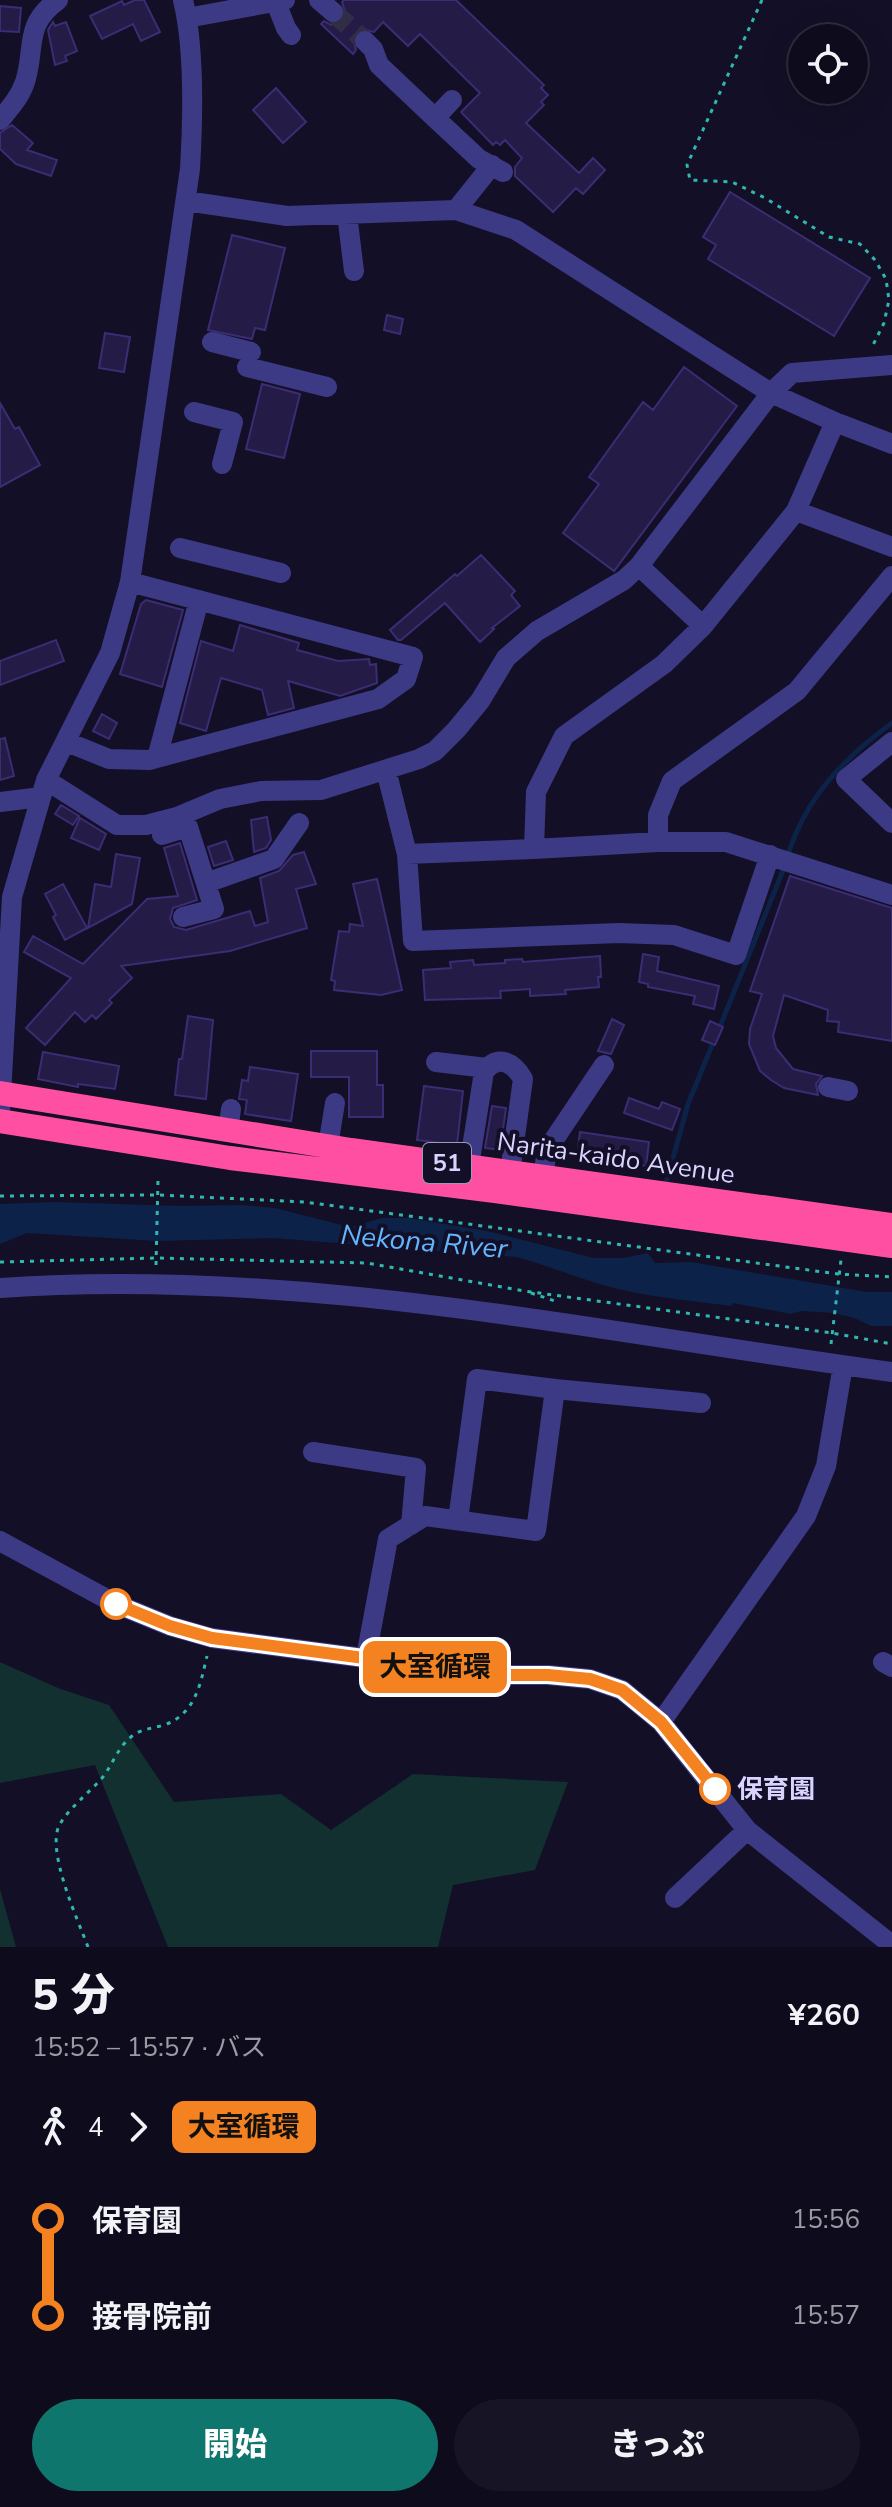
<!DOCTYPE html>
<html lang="ja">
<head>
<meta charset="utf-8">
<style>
	body { margin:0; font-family:"Nunito Sans","Noto Sans JP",sans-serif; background:#171425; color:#f1f3f6; height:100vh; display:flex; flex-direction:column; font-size:30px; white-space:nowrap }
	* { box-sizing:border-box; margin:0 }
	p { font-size:26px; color:#9b9ba3 }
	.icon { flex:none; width:44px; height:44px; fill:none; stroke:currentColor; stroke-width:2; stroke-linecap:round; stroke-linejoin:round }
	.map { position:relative; height:1947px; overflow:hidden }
	.details { display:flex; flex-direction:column; background:#0e0b1c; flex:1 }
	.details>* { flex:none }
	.badge { padding:0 16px; border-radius:12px; font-size:28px; line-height:52px }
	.buttons { position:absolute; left:788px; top:24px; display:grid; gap:16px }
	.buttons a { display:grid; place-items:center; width:80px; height:80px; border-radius:50%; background:#0e0b1c; box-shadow:0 8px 32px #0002,0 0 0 2px #2e2b3b; font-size:40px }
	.map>.badge { position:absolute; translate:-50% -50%; box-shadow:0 0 0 4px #fff }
	.legs { display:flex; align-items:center; gap:12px; height:88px; padding:0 32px; font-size:26px }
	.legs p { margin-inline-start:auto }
	.overview { display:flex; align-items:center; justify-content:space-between; height:136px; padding:0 32px }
	h1 { font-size:44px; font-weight:800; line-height:60px }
	.primary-button { display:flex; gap:16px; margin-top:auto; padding:16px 32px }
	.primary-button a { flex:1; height:92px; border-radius:48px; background:#0f766e; color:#fff; font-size:32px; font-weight:800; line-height:92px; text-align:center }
	.primary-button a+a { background:#171425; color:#f1f3f6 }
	ul { padding:0 32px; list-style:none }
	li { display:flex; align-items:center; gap:28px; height:96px; font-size:30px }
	li i { display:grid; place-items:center; width:12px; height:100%; margin:0 10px; background:currentColor }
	li i::after { content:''; width:20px; height:20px; margin:-10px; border:6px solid; border-radius:50%; background:#0e0b1c }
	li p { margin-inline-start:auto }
	li:first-child i { background:linear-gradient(#0000 50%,currentColor 0) }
	li:last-child i { background:linear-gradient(currentColor 50%,#0000 0) }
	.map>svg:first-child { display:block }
	.green { fill:#12302f }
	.water { fill:#0c2248 }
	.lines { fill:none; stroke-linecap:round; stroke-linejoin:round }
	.stream { stroke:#0c2248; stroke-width:5 }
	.building { fill:#241b47; stroke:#3b2d73; stroke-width:2 }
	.minor-tunnel { stroke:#312d47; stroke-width:20; stroke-dasharray:20 10; stroke-linecap:butt }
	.path { stroke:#2fb8b0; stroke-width:3; stroke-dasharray:4 6; stroke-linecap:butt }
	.minor { stroke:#3d3a85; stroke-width:20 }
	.highway { stroke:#ff4fa3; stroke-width:24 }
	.line-1-casing { stroke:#fff; stroke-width:18 }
	.line-1 { stroke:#f58220; stroke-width:12 }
	.stop-1-dot { fill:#fff; stroke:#f58220; stroke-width:4 }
	.labels { text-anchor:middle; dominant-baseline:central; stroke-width:8; stroke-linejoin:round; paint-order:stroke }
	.shield { fill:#130f26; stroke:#9e99be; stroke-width:2 }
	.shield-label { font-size:24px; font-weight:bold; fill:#d9d4ff }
	.street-label { font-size:26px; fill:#d9d4ff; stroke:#130f26 }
	.stop-label { font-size:26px; font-weight:bold; fill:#d9d4ff; stroke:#130f26; text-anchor:start }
	.water-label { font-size:28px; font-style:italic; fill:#62b6ff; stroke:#130f26 }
</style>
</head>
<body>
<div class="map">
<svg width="892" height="1947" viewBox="0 0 892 1947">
	<rect width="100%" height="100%" fill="#130f26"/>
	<!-- green -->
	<path class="green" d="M0 1662 58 1688 109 1705 174 1802 281 1794 331 1830 413 1774 568 1782 535 1870 453 1885 438 1947H168L95 1765 0 1783Z
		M0 1889 16 1947H0Z"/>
	<!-- water -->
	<path class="water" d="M55 1202 182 1206 242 1205 275 1208 350 1227 382 1218H408L487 1231 594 1258H623L648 1253 655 1263 691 1262 867 1292H892V1326H871L854 1318 834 1313 801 1311 791 1314 733 1303 731 1306C694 1301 655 1298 618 1289 583 1281 551 1266 516 1257L273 1238 157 1241 27 1233 0 1244V1204Z"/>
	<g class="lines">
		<!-- stream -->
		<path class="stream" d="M787 858C805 798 843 759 892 723
			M719 1029 784 868
			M665 1187 688 1104 715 1038"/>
	</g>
	<!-- building -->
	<path class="building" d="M135 0H144L160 32 141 41 133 24 102 39 90 16 122 1 124 5Z
		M344 0H456L544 85 541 88 548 95 541 102 544 105 526 123 579 173 593 158 605 170 583 194 576 188 553 212 515 176V167L522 158 505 140 500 145 496 142 493 145 461 112 480 93 420 34 408 46 383 22 374 32 361 29 353 37 356 50 353 54 321 24 324 21 331 25 342 21 346 14 342 2Z
		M0 6 21 8 19 32 0 31Z
		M53 22 55 26 66 22 77 51 65 56 67 61 55 65 48 30Z
		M276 88 306 122 283 143 253 110Z
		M12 125 33 143 27 150 57 160 51 176 16 164 0 149V133Z
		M730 192 870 278 834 336 708 259 716 245 703 237Z
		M232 235 285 248 265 330 255 328 252 339 208 330Z
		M387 315 403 319 400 334 384 330Z
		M105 333 130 337 124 372 99 368Z
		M684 367 737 406 614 571 563 533 599 484 589 477 643 402 653 410Z
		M262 384 300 394 284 458 246 449Z
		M0 403 15 429 19 427 40 465 0 487Z
		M481 555 515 591 511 595 520 606 492 628 494 629 480 642 445 603 401 640H398L390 630 455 574 457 576Z
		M146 600 183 610 162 687 120 674 141 604Z
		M240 625 299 643 297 650 338 661 369 659 370 665 376 664 377 683 340 696 288 681 294 708 268 715 262 690 221 678 206 731 180 723 201 641 233 651Z
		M56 640 64 661 0 685V661Z
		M102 714 117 723 109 739 93 731Z
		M5 738 14 776 0 780V739Z
		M61 805 79 816 73 825 55 814Z
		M267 817 271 840 266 848 254 852 251 820Z
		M80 818 106 834 99 850 71 838Z
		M226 841 233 860 214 866 208 847Z
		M180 843 197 900 173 908 170 919 174 927 186 930 250 911 255 926 268 922 260 878 279 871 293 855 304 852 316 884 296 889 307 928 230 951 121 966 132 978 109 1000 112 1003 96 1019 92 1015 85 1022 75 1012 45 1045 26 1028 71 978 24 952 33 936 83 964 147 899 178 896 164 848Z
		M116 854 140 858 132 904 88 928 95 884 111 887Z
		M790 876 892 908V1041L838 1032 839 1022 827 1021 828 1010 784 995 773 1036 776 1048 793 1069 822 1076 816 1084 818 1095 784 1088 771 1080 760 1071 749 1044 750 1029 762 994 750 991Z
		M377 879 402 990 381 995 334 990 335 981 331 980 339 931 349 932 350 924 363 926 353 884Z
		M63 884 87 928 65 940 53 917 56 915 45 894Z
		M643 954 659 957 657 971 719 986 714 1009 693 1004 695 996 648 987V984L639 982Z
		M600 956 601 977H598L599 987 565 990 566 994 530 996V989L500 991 501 998 425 1000 423 970 451 968 450 962 473 960 474 965 505 963V960L522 959 523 962Z
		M188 1016 213 1020 206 1099 175 1095 179 1059H182Z
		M612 1019 624 1025 611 1054 598 1051Z
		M710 1021 723 1027 715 1045 702 1040Z
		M311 1051H377V1085H383V1117H349V1077H311Z
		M43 1052 119 1066 115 1089 78 1084V1087L38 1079Z
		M250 1067 298 1074 291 1121 245 1114 247 1100 239 1099 242 1080 248 1081Z
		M424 1086 463 1091 457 1145 417 1140Z
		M629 1098 659 1109 662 1102 680 1109 672 1130 624 1113Z
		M492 1106 506 1108 500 1150 485 1148Z
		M580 1132 649 1142 646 1166 577 1156Z"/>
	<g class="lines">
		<!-- minor-tunnel -->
		<path class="minor-tunnel" d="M333 12 365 41"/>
		<!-- path -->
		<path class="path" d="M762 0 687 165 690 180 732 182 765 198 829 237 860 244 875 260 886 279 889 300 884 323 871 349
			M0 1196 158 1195 305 1202 838 1274 892 1277
			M0 1262 156 1258 367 1263 524 1291 832 1333 892 1344
			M156 1265 158 1179
			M531 1293 558 1302
			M831 1344 841 1260
			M88 1947C78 1920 45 1849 60 1824 70 1807 89 1793 102 1778 114 1763 118 1745 135 1734 143 1729 154 1728 164 1725 195 1714 200 1686 207 1656"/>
		<!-- minor -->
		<path class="minor" d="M275 0 286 28 291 35
			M319 0 333 12
			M187 18 285 0
			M365 41 373 49 379 65 435 118 479 159 503 172
			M435 118 452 100
			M0 120C10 108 20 97 25 82 36 48 23 25 58 0
			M186 201 287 216 456 210 516 230 771 393 835 422 892 444
			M456 210 492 165
			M347 214 354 271
			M212 342 251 352
			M247 367 327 387
			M194 412 233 422 222 464
			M796 511 892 547
			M180 548 281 573
			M639 566 703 626
			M67 742 109 759 149 760 378 699 406 679 413 657 130 582
			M892 742 846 779 892 823
			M157 758 199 600
			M386 770 407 854 534 849 536 792 564 736 664 664 703 626 796 511 835 422
			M46 780 117 825H146L177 817 220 799 261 791 321 790 419 759 435 751 456 730 480 701 506 658 537 631 624 580 639 566 771 393 792 373 892 365
			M0 802 41 797
			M162 835 188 827 214 909 183 917
			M658 842V815L672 781 797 691 892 576
			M534 849 658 842H726L892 895
			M407 854 413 941 619 933 674 935 736 955 770 855
			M206 883 274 859 299 823
			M436 1062 487 1068
			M828 1087 848 1091
			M0 1113 12 897 46 780 110 653 130 582 190 169C193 118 195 49 183 0
			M228 1131 231 1109
			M328 1146 335 1103
			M469 1166 484 1072C498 1053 514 1063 523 1079L510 1172
			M543 1177 547 1150 604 1065
			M0 1288C300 1267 596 1332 892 1372
			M313 1452 416 1468 411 1525
			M458 1520 477 1379 555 1389
			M0 1541 116 1604 170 1626 212 1638 493 1675H548L590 1679 622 1690 661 1722 747 1830 892 1945
			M366 1657 388 1539 425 1516 536 1531 555 1389 701 1403
			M883 1662 892 1667
			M661 1722 806 1516 826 1466 843 1365
			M675 1898 747 1830"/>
		<!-- highway -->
		<path class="highway" d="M0 1093 351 1150 892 1225
			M0 1121 230 1158 495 1191 892 1246"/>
	</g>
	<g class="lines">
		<defs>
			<path id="line-1" d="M116 1604 170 1626 212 1638 493 1675H548L590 1679 622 1690 661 1722 715 1789"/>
		</defs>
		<!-- line-1 casing -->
		<use href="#line-1" class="line-1-casing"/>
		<!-- line-1 -->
		<use href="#line-1" class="line-1"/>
	</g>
	<!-- markers -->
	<g class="stop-1-dot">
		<circle cx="116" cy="1604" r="14"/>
		<circle cx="715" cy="1789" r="14"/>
	</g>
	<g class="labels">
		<!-- shield labels -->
		<rect class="shield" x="423" y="1143" width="48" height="40" rx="6"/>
		<g class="shield-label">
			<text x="447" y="1163">51</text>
		</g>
		<!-- street labels -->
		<g class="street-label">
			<text transform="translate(616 1158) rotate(8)">Narita-kaido Avenue</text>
		</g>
		<!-- stop labels -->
		<g class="stop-label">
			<text x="737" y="1789">保育園</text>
		</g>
		<!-- water labels -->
		<g class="water-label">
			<text transform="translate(424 1242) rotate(5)">Nekona River</text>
		</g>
	</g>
</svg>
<div class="buttons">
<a><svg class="icon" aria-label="locate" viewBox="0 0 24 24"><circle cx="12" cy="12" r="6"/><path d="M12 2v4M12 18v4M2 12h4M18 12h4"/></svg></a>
</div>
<b class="badge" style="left:435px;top:1667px;background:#f58220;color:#111">大室循環</b>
</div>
<section class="details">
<div class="overview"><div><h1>5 分</h1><p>15:52 – 15:57 · バス</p></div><b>¥260</b></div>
<div class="legs"><svg class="icon" aria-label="walk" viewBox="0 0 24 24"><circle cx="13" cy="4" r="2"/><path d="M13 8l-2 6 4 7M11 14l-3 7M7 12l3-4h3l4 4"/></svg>4<svg class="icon" aria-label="forward" viewBox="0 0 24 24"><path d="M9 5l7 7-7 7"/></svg><b class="badge" style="background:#f58220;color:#111">大室循環</b></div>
<ul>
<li><i style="color:#f58220"></i><b>保育園</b><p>15:56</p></li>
<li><i style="color:#f58220"></i><b>接骨院前</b><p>15:57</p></li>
</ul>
<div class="primary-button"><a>開始</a><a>きっぷ</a></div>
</section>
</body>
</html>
